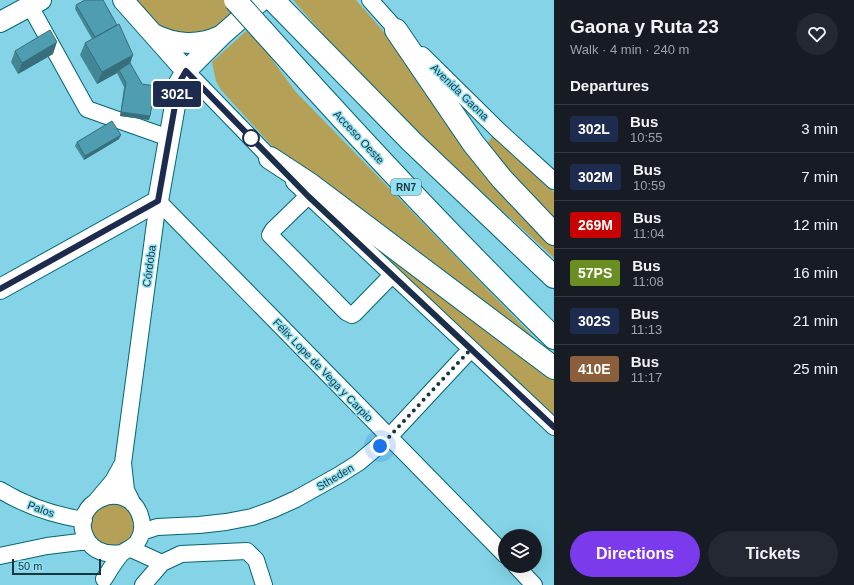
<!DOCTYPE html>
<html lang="en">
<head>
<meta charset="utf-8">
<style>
	body { margin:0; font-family:Helvetica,sans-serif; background:#242831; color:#f1f3f6; height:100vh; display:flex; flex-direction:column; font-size:15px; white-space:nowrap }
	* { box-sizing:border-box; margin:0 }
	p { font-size:13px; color:#9ea1a6 }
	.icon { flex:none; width:22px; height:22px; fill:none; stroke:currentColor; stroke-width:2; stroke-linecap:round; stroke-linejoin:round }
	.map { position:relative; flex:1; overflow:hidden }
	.side { display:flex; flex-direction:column; background:#171b24; width:300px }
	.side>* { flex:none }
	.badge { padding:0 8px; border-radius:3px; font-size:14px; line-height:26px }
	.fabs { position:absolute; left:498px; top:529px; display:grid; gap:8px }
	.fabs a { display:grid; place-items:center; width:44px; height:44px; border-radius:50%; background:#171b24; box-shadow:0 4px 16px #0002; font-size:20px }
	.scale { position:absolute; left:12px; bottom:10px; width:89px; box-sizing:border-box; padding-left:4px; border:2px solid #15373e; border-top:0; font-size:11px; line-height:14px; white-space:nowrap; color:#15373e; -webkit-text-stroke:3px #91e0f3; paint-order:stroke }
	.you { position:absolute; width:20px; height:20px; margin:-10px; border:3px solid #fff; border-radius:50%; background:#1a73e8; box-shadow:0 0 0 6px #1a73e833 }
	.map>.badge { position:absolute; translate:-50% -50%; box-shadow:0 0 0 2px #fff }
	h2 { padding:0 16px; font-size:15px; line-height:36px }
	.round { display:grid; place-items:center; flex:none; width:42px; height:42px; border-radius:21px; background:#242831 }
	.summary { display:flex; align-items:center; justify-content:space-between; height:68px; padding:0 16px }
	h1 { font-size:19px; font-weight:800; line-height:30px }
	.action { display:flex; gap:8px; margin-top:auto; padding:8px 16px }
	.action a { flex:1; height:46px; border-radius:24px; background:#7c3aed; color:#fff; font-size:16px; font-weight:800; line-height:46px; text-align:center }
	.action a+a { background:#242831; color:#f1f3f6 }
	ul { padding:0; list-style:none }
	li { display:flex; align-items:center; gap:12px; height:48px; padding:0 16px; border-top:1px solid #363941 }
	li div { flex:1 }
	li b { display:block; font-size:15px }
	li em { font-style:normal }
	li .badge { min-width:44px; font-weight:700; text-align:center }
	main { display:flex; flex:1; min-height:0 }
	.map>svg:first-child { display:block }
	.green { fill:#b4a157 }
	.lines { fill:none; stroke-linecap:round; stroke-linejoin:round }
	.minor-casing { stroke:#036577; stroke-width:18 }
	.major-casing { stroke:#036577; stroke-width:22 }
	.highway-casing { stroke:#036577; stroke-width:24 }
	.minor { stroke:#fff; stroke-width:16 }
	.major { stroke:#fff; stroke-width:20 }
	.highway { stroke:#fff; stroke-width:22 }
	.highway-bridge-casing { stroke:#036577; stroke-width:24; stroke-linecap:butt }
	.highway-bridge { stroke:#fff; stroke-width:22 }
	.wall { fill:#438797 }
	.shaded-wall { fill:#376e7b }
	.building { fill:#4e9db0; stroke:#376e7b }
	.line-casing { stroke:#fff; stroke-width:9 }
	.line { stroke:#1d2b4f; stroke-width:6 }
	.walk { stroke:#15373e; stroke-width:4; stroke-dasharray:0 7.2 }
	.stop-dot { fill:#fff; stroke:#1d2b4f; stroke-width:2 }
	.labels { text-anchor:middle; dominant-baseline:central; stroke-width:3; stroke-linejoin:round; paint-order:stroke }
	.shield { fill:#91e0f3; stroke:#3a6a74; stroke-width:1 }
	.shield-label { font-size:10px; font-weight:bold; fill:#15373e }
	.street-label { font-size:11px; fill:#15373e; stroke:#91e0f3 }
</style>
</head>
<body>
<main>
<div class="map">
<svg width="554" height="585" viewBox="0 0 554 585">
	<rect width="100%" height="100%" fill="#84d3e6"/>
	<!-- green -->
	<path class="green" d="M133 0H253L215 33 168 37Z
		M293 0H356L404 55 554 243V258L434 148 344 58Z
		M246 31 260 43 295 91 548 352 298 171 272 146 221 90 216 81 212 62Z
		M494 135 554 192V225L485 146Z
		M344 221 554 376V416Z
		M111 502 126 505 135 518V533L126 545 111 548 97 542 90 529 92 514Z"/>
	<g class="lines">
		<defs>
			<path id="minor" d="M370 0 404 38
				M30 6 87 109 169 138
				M422 55 498 130 554 181
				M186 71 278 166
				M294 182 554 427
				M308 196 273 230 270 235 346 312 352 315 355 313 392 275
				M158 201 505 555
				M0 490C26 506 53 515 84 520
				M97 500 113 481 123 463
				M133 504 126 490 123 463 158 201
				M142 532 157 527 199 525 226 522 252 517 274 509 296 499 339 475 358 463 389 437 471 349
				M131 549 162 563
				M0 556 47 546 88 541
				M516 566 534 585
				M104 579C109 571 115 561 121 554 126 549 134 548 138 541 143 533 143 523 140 515 126 476 66 503 87 540 95 553 108 555 122 553
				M143 585 162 563 181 554 247 551 256 560 264 585"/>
			<path id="major" d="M123 0 186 71
				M0 22 41 0
				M154 34C175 45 199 46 220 36
				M0 289 158 201 179 83 186 71 223 34 262 0"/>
			<path id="highway" d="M273 0 412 142 554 277
				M396 30 473 143 502 179 554 234
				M263 31C357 136 453 239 554 338
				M270 158 311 185 554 368"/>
		</defs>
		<!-- minor casing -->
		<use href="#minor" class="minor-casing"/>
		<!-- major casing -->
		<use href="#major" class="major-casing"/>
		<!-- highway casing -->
		<use href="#highway" class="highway-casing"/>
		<!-- minor -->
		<use href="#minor" class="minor"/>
		<!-- major -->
		<use href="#major" class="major"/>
		<!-- highway -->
		<use href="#highway" class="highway"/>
		<defs>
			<path id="highway-bridge" d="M235 0 263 31"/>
		</defs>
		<!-- highway-bridge casing -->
		<use href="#highway-bridge" class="highway-bridge-casing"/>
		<!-- highway-bridge -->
		<use href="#highway-bridge" class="highway-bridge"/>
	</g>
	<!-- wall -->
	<path class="wall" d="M76 5 130 63 150 116 149 120 120 116 124 87 117 73 97 84 80 55 85 43 92 39 75 9Z
		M15 51 53 54 18 74 11 62Z
		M119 139 84 160 75 146 77 142Z"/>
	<!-- shaded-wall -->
	<path class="shaded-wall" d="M57 42 53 54 18 74 22 63Z
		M133 55 129 67 119 70 117 73 97 84 102 72Z
		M121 112 150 116 149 120 120 116Z
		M121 135 119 139 84 160 85 156Z"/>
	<!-- building -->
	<path class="building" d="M85 0H103L117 25 95 37 76 5Z
		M119 24 133 55 102 72 85 43Z
		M50 30 57 42 22 63 15 51Z
		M130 63 142 84 155 86 150 116 121 112 126 83 119 70Z
		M112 121 121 135 85 156 77 142Z"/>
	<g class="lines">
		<defs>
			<path id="line" d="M0 289 158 201 179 83 186 71 308 196 554 427"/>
		</defs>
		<!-- line casing -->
		<use href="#line" class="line-casing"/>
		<!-- line -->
		<use href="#line" class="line"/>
		<!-- walk -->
		<path class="walk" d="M251 138 308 196 471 349 389 437 380 446"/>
	</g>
	<!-- markers -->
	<circle class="stop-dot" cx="251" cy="138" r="8"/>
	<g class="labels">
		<!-- shield labels -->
		<rect class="shield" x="391" y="179" width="30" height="16" rx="3"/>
		<g class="shield-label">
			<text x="406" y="187">RN7</text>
		</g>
		<!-- street labels -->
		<g class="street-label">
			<text transform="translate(460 92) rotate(44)">Avenida Gaona</text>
			<text transform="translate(359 137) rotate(47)">Acceso Oeste</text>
			<text transform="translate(149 266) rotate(-82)">Córdoba</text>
			<text transform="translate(323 370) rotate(46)">Félix Lope de Vega y Carpio</text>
			<text transform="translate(335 477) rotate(-31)">Stheden</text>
			<text transform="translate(41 509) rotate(20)">Palos</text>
		</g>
	</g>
</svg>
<div class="fabs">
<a><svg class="icon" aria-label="layers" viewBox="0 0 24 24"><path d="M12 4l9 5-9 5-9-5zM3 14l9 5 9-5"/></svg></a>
</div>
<div class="scale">50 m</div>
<div class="you" style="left:380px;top:446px"></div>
<b class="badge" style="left:177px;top:94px;background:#1d2b4f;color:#fff">302L</b>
</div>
<section class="side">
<div class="summary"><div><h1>Gaona y Ruta 23</h1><p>Walk · 4 min · 240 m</p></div><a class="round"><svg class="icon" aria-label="heart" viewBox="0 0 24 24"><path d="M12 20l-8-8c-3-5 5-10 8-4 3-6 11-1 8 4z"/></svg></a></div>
<h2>Departures</h2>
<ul>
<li><span class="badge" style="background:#1d2b4f;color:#fff">302L</span><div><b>Bus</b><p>10:55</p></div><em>3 min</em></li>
<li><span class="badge" style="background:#1d2b4f;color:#fff">302M</span><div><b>Bus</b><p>10:59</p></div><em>7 min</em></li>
<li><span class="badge" style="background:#c70201;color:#fff">269M</span><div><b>Bus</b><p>11:04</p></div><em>12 min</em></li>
<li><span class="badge" style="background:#6b8e23;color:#fff">57PS</span><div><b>Bus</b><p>11:08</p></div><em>16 min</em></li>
<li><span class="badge" style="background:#1d2b4f;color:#fff">302S</span><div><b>Bus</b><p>11:13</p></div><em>21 min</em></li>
<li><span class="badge" style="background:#8b5e3c;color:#fff">410E</span><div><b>Bus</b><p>11:17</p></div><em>25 min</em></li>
</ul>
<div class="action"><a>Directions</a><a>Tickets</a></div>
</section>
</main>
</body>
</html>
